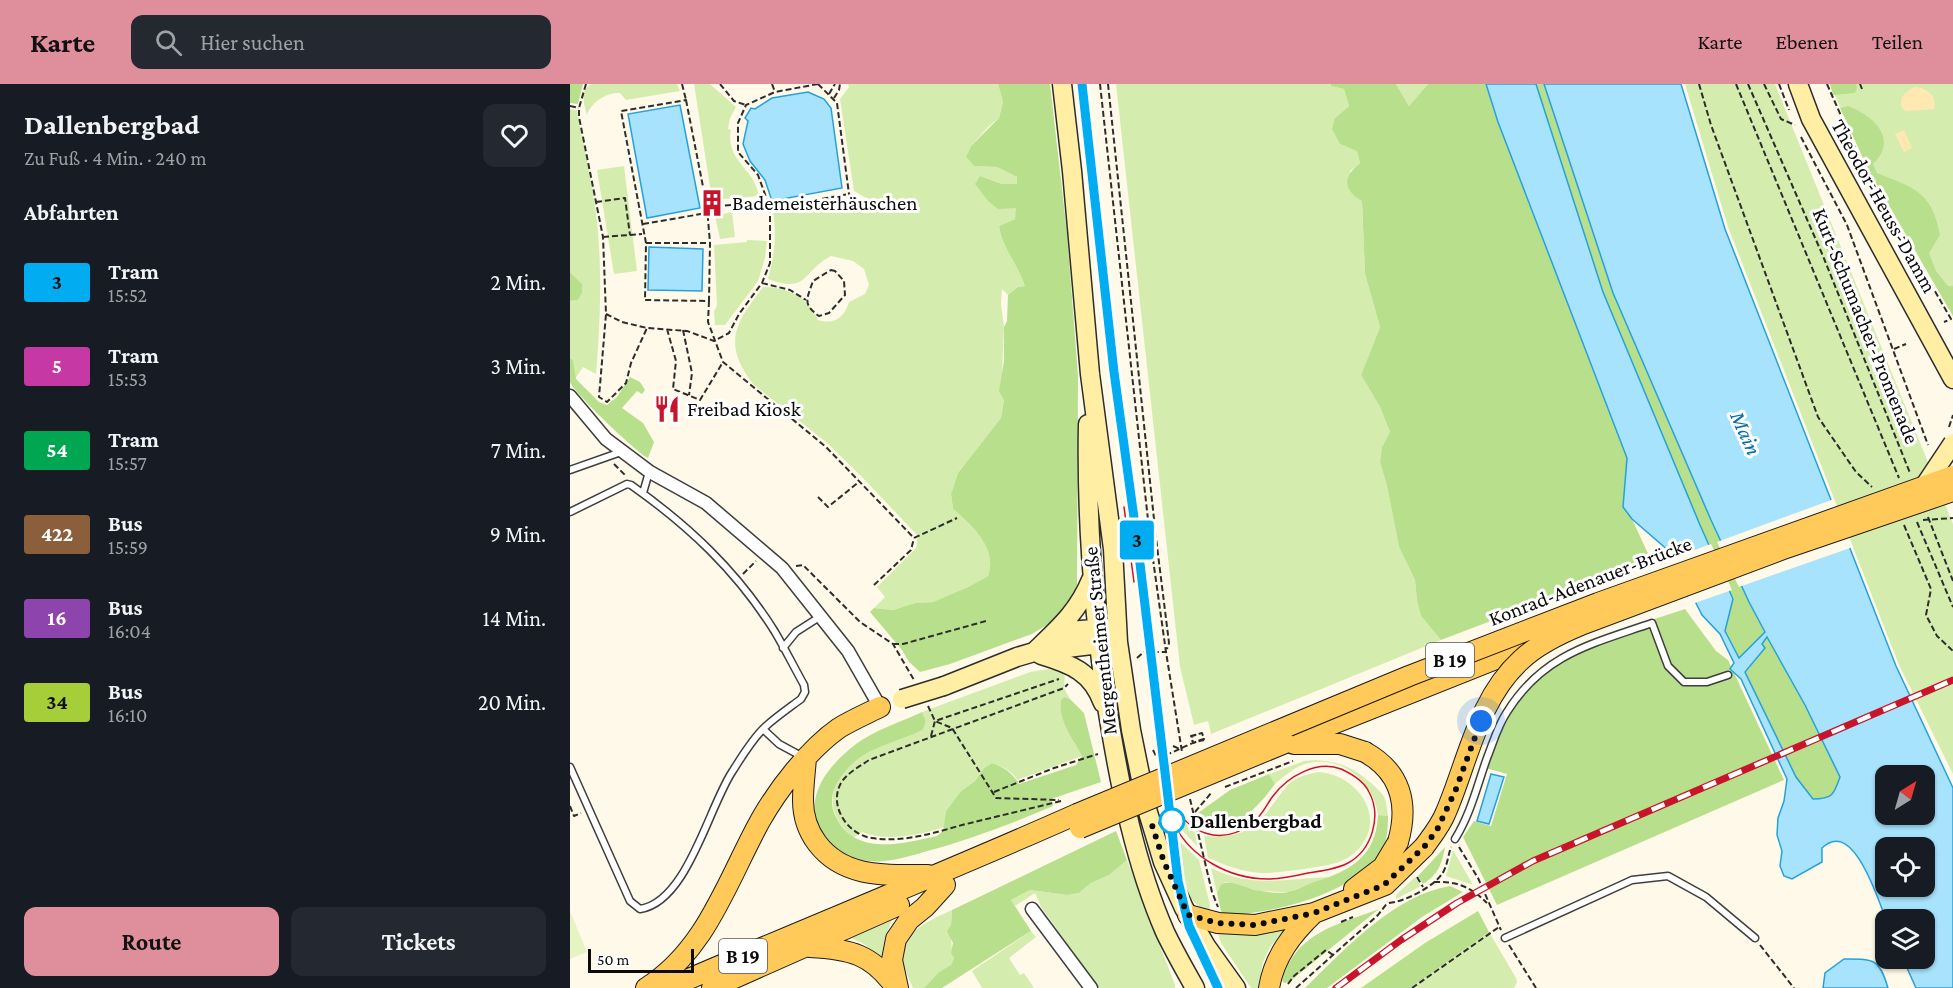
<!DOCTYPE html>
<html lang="de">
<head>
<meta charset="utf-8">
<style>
	body { margin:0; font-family:"Crimson Pro",serif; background:#242831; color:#f1f3f6; height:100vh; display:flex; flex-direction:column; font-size:22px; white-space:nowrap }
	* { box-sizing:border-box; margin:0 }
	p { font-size:20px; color:#9ea1a6 }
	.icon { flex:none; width:33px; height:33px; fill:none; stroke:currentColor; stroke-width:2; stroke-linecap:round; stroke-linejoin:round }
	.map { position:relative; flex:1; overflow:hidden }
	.sheet { display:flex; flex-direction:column; background:#171b24; width:570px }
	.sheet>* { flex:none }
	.badge { padding:0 12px; border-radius:4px; font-size:21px; line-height:39px }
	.needle { width:39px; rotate:37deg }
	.fabs { position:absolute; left:1305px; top:681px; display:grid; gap:12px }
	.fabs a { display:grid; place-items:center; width:60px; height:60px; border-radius:12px; background:#171b24; box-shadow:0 2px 4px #0004; font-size:30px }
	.scale { position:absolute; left:18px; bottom:15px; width:106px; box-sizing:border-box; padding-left:6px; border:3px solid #0b0b0b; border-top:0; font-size:16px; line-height:21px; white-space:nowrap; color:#0b0b0b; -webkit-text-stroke:4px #fff; paint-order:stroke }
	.you { position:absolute; width:30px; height:30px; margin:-15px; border:4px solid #fff; border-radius:50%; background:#1a73e8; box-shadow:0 0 0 9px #1a73e833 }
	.map>.badge { position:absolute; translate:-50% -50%; box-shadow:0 0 0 3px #fff }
	h2 { padding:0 24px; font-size:22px; line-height:54px }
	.round { display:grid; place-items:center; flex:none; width:63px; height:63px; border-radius:12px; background:#242831 }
	.summary { display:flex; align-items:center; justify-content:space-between; height:102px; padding:0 24px }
	h1 { font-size:28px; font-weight:700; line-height:45px }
	.primary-button { display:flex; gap:12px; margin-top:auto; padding:12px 24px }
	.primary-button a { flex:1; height:69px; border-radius:12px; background:#df8f9b; color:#111; font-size:24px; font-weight:700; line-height:69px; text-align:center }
	.primary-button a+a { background:#242831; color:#f1f3f6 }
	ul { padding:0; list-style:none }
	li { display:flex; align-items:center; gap:18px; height:84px; padding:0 24px }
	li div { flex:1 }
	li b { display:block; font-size:22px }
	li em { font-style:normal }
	li .badge { min-width:66px; font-weight:700; text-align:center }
	header { display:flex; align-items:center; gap:36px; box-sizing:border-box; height:84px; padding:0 30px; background:#df8f9b; color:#111 }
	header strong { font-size:28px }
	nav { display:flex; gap:33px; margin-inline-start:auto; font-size:21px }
	.search { width:420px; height:54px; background:#242831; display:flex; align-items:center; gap:15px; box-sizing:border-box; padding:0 21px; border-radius:12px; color:#9ea1a6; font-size:22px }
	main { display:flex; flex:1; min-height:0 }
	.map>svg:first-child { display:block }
	.green { fill:#d4edaf }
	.forest { fill:#b8e08c }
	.sand { fill:#ffe8b1 }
	.pitch { fill:#e6f4c2 }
	.water { fill:#a7e3fd; stroke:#26a1dc; stroke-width:1.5; fill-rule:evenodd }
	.pier { fill:#fff9e9 }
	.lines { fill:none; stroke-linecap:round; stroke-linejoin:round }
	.lane-casing { stroke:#3e3e3e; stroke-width:9 }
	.street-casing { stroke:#3e3e3e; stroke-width:15 }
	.secondary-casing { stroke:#2d2d2d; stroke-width:21 }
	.primary-casing { stroke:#1c1c1c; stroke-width:22 }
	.path { stroke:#2d2d2d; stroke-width:2; stroke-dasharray:6 3; stroke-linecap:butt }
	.lane { stroke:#fff; stroke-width:6 }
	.street { stroke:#fff; stroke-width:12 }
	.secondary { stroke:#ffeea4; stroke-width:18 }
	.primary { stroke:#ffca59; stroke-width:20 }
	.tram { stroke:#c9152b; stroke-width:1.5 }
	.rail-casing { stroke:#c9152b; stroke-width:7 }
	.rail { stroke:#fff; stroke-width:4.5; stroke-dasharray:14; stroke-linecap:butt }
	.secondary-bridge-casing { stroke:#2d2d2d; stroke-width:21; stroke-linecap:butt }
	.primary-bridge-casing { stroke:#1c1c1c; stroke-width:22; stroke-linecap:butt }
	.path-bridge { stroke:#2d2d2d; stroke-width:2; stroke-dasharray:6 3; stroke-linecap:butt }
	.secondary-bridge { stroke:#ffeea4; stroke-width:18 }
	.primary-bridge { stroke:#ffca59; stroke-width:20 }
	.line-casing { stroke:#fff; stroke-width:14 }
	.line { stroke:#01adf0; stroke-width:9 }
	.walk { stroke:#0b0b0b; stroke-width:6; stroke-dasharray:0 10.8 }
	.stop-dot { fill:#fff; stroke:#01adf0; stroke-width:3 }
	.labels { text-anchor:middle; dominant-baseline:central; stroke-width:6; stroke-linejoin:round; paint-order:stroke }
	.shield { fill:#fff; stroke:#545454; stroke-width:1.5 }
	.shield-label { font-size:20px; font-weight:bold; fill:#0b0b0b }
	.poi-label { font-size:21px; fill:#0b0b0b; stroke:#fff; text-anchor:start }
	.street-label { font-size:21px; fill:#0b0b0b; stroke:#fff }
	.stop-label { font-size:21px; font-weight:bold; fill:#0b0b0b; stroke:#fff; text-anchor:start }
	.water-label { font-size:22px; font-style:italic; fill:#086fa9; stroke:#fff }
</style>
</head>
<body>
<header>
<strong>Karte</strong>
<div class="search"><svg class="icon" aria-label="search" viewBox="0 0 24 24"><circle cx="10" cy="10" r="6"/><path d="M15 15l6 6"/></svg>Hier suchen</div>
<nav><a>Karte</a><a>Ebenen</a><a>Teilen</a></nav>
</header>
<main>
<section class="sheet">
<div class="summary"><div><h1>Dallenbergbad</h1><p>Zu Fuß · 4 Min. · 240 m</p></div><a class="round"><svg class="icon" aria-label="heart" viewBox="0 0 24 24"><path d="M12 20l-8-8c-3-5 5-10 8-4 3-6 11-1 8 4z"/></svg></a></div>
<h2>Abfahrten</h2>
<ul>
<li><span class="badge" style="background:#01adf0;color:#111">3</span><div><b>Tram</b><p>15:52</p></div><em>2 Min.</em></li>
<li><span class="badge" style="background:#c638a3;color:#fff">5</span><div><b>Tram</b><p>15:53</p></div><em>3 Min.</em></li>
<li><span class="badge" style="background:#00a651;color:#fff">54</span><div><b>Tram</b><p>15:57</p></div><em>7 Min.</em></li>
<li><span class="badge" style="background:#8b5e3c;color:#fff">422</span><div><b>Bus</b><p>15:59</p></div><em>9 Min.</em></li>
<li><span class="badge" style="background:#8e44ad;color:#fff">16</span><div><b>Bus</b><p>16:04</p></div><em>14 Min.</em></li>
<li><span class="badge" style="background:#a6ce39;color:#111">34</span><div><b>Bus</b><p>16:10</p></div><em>20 Min.</em></li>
</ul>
<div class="primary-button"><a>Route</a><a>Tickets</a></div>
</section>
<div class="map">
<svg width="1383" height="904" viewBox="0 0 1383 904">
	<rect width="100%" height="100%" fill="#fff9e9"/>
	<!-- green -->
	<path class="green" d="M21 0H107L110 7 56 16 50 9C37 8 21 18 17 31 14 20 9 7 21 0Z
		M124 0H140L166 23 160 34 158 45 161 46C157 66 168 76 179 90 184 96 187 104 189 112L152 115 141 109Z
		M278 0H428L433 18 429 34 418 43 401 62 396 73 404 82 427 83 447 93V100H432L410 92 447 124 445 135 429 142C433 167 448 179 456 202L448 203 438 211 432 205 431 220 434 243 432 291 434 316 431 334 388 389 381 410 383 425C402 441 428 465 418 492L398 503 363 518 345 519 323 526 304 524 315 513 307 503 346 464 348 452 291 392 256 358 183 300C152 259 165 240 193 203 216 203 239 213 248 236 264 241 274 234 279 218L295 210 299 201 294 185 283 177 261 172C231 188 239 210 198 195 204 173 207 151 203 128L277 116 284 122V125L287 128 298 115 284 107 270 15 279 3Z
		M546 0H761V2L774 5 779 22 765 34 770 60 787 66 790 79 780 87 792 117 795 190 810 243 791 291 810 323 820 348 812 363 810 378 817 402 829 463 845 496 847 517 851 532 871 556 641 650 638 637 624 641 610 583Z
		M826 0H858L839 22Z
		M1115 0H1205L1383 440V690L1329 581 1158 143Z
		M1260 0H1383V232L1298 85Z
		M0 25 7 26C14 66 25 107 28 148 32 195 30 242 26 290L13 283 5 295 3 276 0 274V217L8 216 12 209V200L0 188Z
		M54 82 67 187 44 190 27 86Z
		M162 128 165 153 150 155 145 132Z
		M177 156 197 157 195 174 188 197 155 241H145L144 227 147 222 144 161 177 158Z
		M478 585 491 587 495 593 494 604 500 615 494 613 491 616C487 635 503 655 512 672L447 696C442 686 432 683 422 679L414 684 405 697 391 707 376 727 374 743C351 751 315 758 292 748L283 754C244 719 266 686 305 664 320 655 338 653 353 646L356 637 352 628 460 588Z
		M746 676C771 678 782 683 801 699 806 704 811 707 814 713 817 719 817 726 818 732L808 731C804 696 768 668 732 681 722 685 713 693 705 700L699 690 734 677Z
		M748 688C783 689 817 729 791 762 786 769 777 775 769 778 760 782 702 790 691 789 672 788 655 781 638 774L634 752C665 754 682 749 700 724 707 716 713 705 721 698 729 692 739 690 748 688Z
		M603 726 625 749 627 762 611 745Z
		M607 755 629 776 640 821 639 829C607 811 611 788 607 755Z
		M883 766 903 801 876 792Z
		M557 776 605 901V904H529L471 823 465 809 445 822 441 816 460 806 497 811 509 809 521 799 539 791Z
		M641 784C684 805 717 794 762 793L718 808 688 807 656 798 651 800 647 809Z
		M845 793 851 802 826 815V811Z
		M382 826C381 836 380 867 384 874L381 882 369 888 354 904H343C340 896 334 886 333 877 329 848 361 836 382 826Z
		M322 836 314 857 312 873 292 859 281 854Z
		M723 836 700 863 693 878 688 904H681L651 859 648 850Z
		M461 847 466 853 439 874 450 891 454 889 464 904H412L402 887Z
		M919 848 946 894 947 898 944 904H840Z"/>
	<!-- forest -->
	<path class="forest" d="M0 0H13L8 20 0 19Z
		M428 0H480L497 149 508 292 507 501 499 521 488 534 462 550 380 580 350 588 339 578 332 566 300 528 304 524 323 526 345 519 363 518 398 503 418 492C428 465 402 441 383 425L381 410 388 389 431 334 434 316 429 307 434 277V243L437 237 438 211 448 203 455 202C448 179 433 167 429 142L445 135 446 124 428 125 418 117 405 100 410 92 432 100H447V93L427 83 404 82 396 73 401 62 429 34 433 18Z
		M761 0H826L839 22 858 0H916L928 38 1057 374 1053 423 1062 435 1081 476 871 556 851 532 847 517 845 496 829 463 817 402 810 378 812 363 820 348 810 323 791 291 810 243 795 190 792 117C772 105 773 93 790 79L787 67 770 60 762 45 765 34 779 22 774 5 761 2Z
		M966 0H974L1043 209 1141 436 1179 518 1235 621 1270 693C1264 710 1262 715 1243 716L1226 693 1155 547 1163 515 1130 441 1033 208Z
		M1260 0H1286L1287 4 1285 9 1263 11Z
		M1278 22C1304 32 1329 55 1303 80L1307 89C1345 104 1362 108 1370 151L1359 169 1366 187 1378 202H1383V232L1298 85 1270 24Z
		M0 188 12 200V209L8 216 0 217Z
		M0 274 3 276 6 295 29 318 37 321 47 313 60 293 70 298 75 306 72 310 67 307 52 324 73 339 84 358 78 374C67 369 4 309 0 298 0 292 0 281 0 274Z
		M1115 525 1146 567 1158 576 1214 696 927 821 893 753 904 737 921 742 937 690 912 683C919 665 924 643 934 627 972 563 1049 548 1115 525Z
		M494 613 500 615 514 629 531 698 481 715 483 722C441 740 399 756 354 768 337 773 318 779 300 777 280 776 262 765 252 748 231 713 259 681 286 660 305 646 331 638 352 628L356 637 353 646C325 659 294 663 274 689 264 701 258 716 265 731 284 773 331 760 367 752L373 747 376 727 391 707 405 697 414 684 422 679C436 684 442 689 449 700L506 681 512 672C503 655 487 635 491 616Z
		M699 690 705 700C686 726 665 748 630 743L628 729 660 706Z
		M808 731 818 732C818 746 817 760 810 772 807 777 801 781 796 785 760 816 699 829 652 832L647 809 651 800C663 795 678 806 691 807 699 808 710 810 718 808 727 806 736 801 744 798 781 787 806 772 808 731Z
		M546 747 557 776 539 791 521 799 509 809 497 811 460 806 441 816 461 847 372 904H354L369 888 381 881 384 874 381 869 383 859 377 847 381 841 382 826Z
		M875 763C872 780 868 791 853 800L848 792Z
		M880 802 893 808 852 833 757 904H735C774 866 824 811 880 802Z
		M809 825 719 898 714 899 712 896C726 848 769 840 809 825Z
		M908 827 919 848 840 904H791L855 859Z"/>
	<!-- sand -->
	<path class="sand" d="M1345 3C1357 4 1368 12 1364 25L1336 27 1332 24C1328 13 1336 7 1345 3Z
		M1334 46 1342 64 1334 68 1325 50Z"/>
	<!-- pitch -->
	<path class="pitch" d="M0 827 17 868 0 875Z"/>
	<!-- water -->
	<path class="water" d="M916 0H966L1033 208 1130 441 1163 515 1155 547 1169 574 1195 548 1179 518 1141 436 1043 209 974 0H1111L1155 145 1326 582 1383 704V904H1346L1333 875 1354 874V836L1316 835C1308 816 1283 733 1252 764V778L1222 795 1214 792 1210 782 1212 767 1207 751 1208 734 1214 717 1217 695 1171 595 1160 585 1164 579 1150 550 1132 531 1100 468 1062 435 1053 423 1057 374 928 38ZM1197 553 1235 621 1270 693C1264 710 1263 715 1243 715L1226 693 1175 588 1195 564 1192 560ZM1316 692H1354V730H1316ZM1316 764H1354V802H1316Z
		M238 8 254 15 261 24 272 104 202 117 195 96 180 77 173 60 178 37 175 34 181 24 185 25 202 14Z
		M110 21 130 124 77 134 58 30Z
		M79 163 133 165 132 207 78 206Z
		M921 690 934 693 919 740 907 737Z
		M1274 875C1304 875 1309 874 1318 904H1253L1255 889Z"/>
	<!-- pier -->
	<path class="pier" d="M1264 415 1283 463 1169 503 1147 458Z
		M1141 460 1162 506 1122 520 1100 475Z"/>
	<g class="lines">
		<defs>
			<path id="lane" d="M0 386 51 368
				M73 409 79 388
				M0 428 57 400 61 401C119 442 167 487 205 548 215 565 224 583 234 601L235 608 231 615C219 624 206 633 195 643 182 655 171 674 162 688 138 725 117 818 70 825L60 817 0 683
				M213 564 226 548 251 532
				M193 645 209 660 233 673
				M885 755C901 729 907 702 917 674 923 659 928 641 937 628 973 570 1022 560 1082 539L1098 582 1114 598H1137L1158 591
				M935 854 1062 796 1098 792 1136 813 1185 854"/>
			<path id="street" d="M0 312 36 355 80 388 136 419 212 484 278 567 310 623
				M462 825 521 904"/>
			<path id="secondary" d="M492 0 502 87 520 290 543 465 548 558 561 646 577 725 593 778 614 824 636 862 666 904
				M1228 0 1241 35 1383 295
				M518 340C516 437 524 533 538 629 550 703 565 779 595 848 604 867 615 886 625 904
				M483 556 498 547 537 544
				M464 568C488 545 508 528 521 496
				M471 571C501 580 522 588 533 619
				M374 602 447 573 464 568 538 559"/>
			<path id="primary" d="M715 659 971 557
				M724 660H770L795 668
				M236 674C235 688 233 702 233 716 233 732 238 747 247 759 274 795 318 791 358 791
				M784 805 813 783 828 758
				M618 831 648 839 685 841 744 829 815 801 854 763
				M240 863C280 865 302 870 326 904
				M76 904C136 867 157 797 190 737 208 705 239 665 269 644 282 636 296 630 310 623
				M98 904C234 845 372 790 507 730
				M142 904 329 821
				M328 904 322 876 326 855 339 836 355 823 375 801
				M699 904C704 873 722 850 744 829"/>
		</defs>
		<!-- lane casing -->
		<use href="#lane" class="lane-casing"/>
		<!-- street casing -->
		<use href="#street" class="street-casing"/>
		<!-- secondary casing -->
		<use href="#secondary" class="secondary-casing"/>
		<!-- primary casing -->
		<use href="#primary" class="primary-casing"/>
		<!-- path -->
		<path class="path" d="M16 0 9 24V33L33 153 36 230 29 313 37 318 56 299 61 279 77 244
			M112 0 116 16
			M150 0 164 17 176 21
			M202 0 205 8
			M248 0 205 8 176 21 168 39V68L188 91 200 124 279 110
			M248 0 267 19 279 110 295 121
			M530 0 580 454 596 568 612 668
			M538 0 586 454 599 559 597 565
			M1129 0 1141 41 1248 333 1286 388 1302 403
			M1166 0 1329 394
			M1178 0 1253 172 1340 389
			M1194 0 1211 35 1225 41
			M1209 0 1219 26
			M1257 0 1294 84 1381 235 1374 238
			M1290 0 1292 5
			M259 10 265 0
			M264 14 269 6 270 0
			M116 16 137 123 140 159 139 217 75 216 76 159 51 27Z
			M0 22 9 24
			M1231 53 1277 141 1358 361
			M26 118 55 114 60 151
			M137 123 198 118
			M73 140 137 129
			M33 153 72 150
			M76 159H139
			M261 186 265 187 274 197 275 211 259 229 249 232C232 220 237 215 243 197Z
			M192 199 220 206 236 216
			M139 217 138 238 153 278 256 363 344 454 387 434
			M36 230 52 238 77 244 117 247 144 257 159 249 169 230 192 199 200 179V124
			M97 245 106 277 103 305 130 316 153 278
			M113 246 122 289 119 311
			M1324 265 1336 260
			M1379 343 1383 331
			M44 380 55 391
			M248 413 258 423 290 397
			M1358 433 1383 497
			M1347 438 1383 523
			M1334 441 1361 505 1356 531 1367 552 1383 567
			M226 482 233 481 290 538 323 560 344 596
			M173 490 186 477
			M304 501 341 466 344 454
			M323 560H333L416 537
			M567 574 574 568H596
			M358 622 365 637 382 644 426 714 489 716
			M361 652 365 637 489 595
			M603 662 612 666
			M583 666 587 674C604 669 617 660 634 655L632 649 622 652 623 659 634 655 632 649 621 652 623 659 633 656 634 659
			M655 703 723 677
			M424 708 484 684 528 670
			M620 715 642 808 648 823
			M491 717C458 725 425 733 392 741 364 749 332 759 302 754 278 751 258 722 271 699 277 689 289 683 299 676L494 604 498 600
			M0 722 4 732 11 729
			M625 728 642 708
			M889 763 908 794 931 846
			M847 793 853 803
			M864 798C887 797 901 803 917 819
			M819 819C834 818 863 803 872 790 877 783 878 772 881 763
			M771 838 783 833
			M939 861 966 904
			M1190 861 1224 904
			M718 900 724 892 756 866 763 871
			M726 904 808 831 818 818
			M842 904 929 843"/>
		<!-- lane -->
		<use href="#lane" class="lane"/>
		<!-- street -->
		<use href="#street" class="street"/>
		<!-- secondary -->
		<use href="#secondary" class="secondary"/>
		<!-- primary -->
		<use href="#primary" class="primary"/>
		<!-- tram -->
		<path class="tram" d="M512 0 544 288 568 463 608 797C616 836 630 869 648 904
			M554 423 564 498
			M602 718C618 749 650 763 681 740 692 733 696 721 703 712 718 692 747 676 771 685 782 690 794 697 799 708 812 732 802 766 778 779 766 785 752 787 738 789 725 792 711 795 698 795 660 795 621 774 604 740"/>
		<defs>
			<path id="rail" d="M766 904 831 856 887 819 963 777 1383 596"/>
		</defs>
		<!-- rail casing -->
		<use href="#rail" class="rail-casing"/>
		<!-- rail -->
		<use href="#rail" class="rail"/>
		<defs>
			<path id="secondary-bridge" d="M1355 401 1383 359
				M332 615 374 602"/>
			<path id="primary-bridge" d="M795 668C831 688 839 720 828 758
				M507 730 839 592 1028 519 1383 392
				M510 744 715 659
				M854 763C862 752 871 741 876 728 898 677 908 615 951 576 968 560 989 550 1011 541L1216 464 1383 407"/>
		</defs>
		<!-- secondary-bridge casing -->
		<use href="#secondary-bridge" class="secondary-bridge-casing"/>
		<!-- primary-bridge casing -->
		<use href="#primary-bridge" class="primary-bridge-casing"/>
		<!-- path-bridge -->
		<path class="path-bridge" d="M1353 436 1383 434"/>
		<!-- secondary-bridge -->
		<use href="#secondary-bridge" class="secondary-bridge"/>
		<!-- primary-bridge -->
		<use href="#primary-bridge" class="primary-bridge"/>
	</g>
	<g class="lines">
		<defs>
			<path id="line" d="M512 0 544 288 568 463 608 797 619 842 648 904"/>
		</defs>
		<!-- line casing -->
		<use href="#line" class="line-casing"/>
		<!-- line -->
		<use href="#line" class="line"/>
		<!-- walk -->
		<path class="walk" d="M602 737 582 741 594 778 618 831 648 839 685 841 744 829 814 801 854 763 867 746 886 705 911 637"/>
	</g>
	<!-- icons -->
	<defs>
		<symbol id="building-bare" viewBox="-9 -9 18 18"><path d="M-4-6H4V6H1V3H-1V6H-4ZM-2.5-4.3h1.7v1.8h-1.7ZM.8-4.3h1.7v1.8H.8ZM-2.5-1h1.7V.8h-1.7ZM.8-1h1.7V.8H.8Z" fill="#c9152b" stroke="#fff" stroke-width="2.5" paint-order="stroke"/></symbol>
		<symbol id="restaurant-bare" viewBox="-9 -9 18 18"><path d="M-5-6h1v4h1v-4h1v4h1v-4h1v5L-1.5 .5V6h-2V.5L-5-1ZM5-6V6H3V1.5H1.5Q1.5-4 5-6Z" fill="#c9152b" stroke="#fff" stroke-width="2.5" paint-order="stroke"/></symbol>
	</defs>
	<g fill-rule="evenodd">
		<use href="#building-bare" x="123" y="100" width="38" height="38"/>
		<use href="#restaurant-bare" x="78" y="306" width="38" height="38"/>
	</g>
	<!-- markers -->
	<circle class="stop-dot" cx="602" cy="737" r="12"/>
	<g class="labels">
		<!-- shield labels -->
		<g class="shield">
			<rect x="856" y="559" width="48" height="34" rx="4.5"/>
			<rect x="149" y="855" width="48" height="34" rx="4.5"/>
		</g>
		<g class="shield-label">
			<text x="880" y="576">B 19</text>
			<text x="173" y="872">B 19</text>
		</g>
		<!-- poi labels -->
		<g class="poi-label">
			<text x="162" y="119">Bademeisterhäuschen</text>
			<text x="117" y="325">Freibad Kiosk</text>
		</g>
		<!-- street labels -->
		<g class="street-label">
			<text transform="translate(1314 122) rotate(61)">Theodor-Heuss-Damm</text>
			<text transform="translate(1296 242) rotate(68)">Kurt-Schumacher-Promenade</text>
			<text transform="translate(1020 497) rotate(-21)">Konrad-Adenauer-Brücke</text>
			<text transform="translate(530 557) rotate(-96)">Mergentheimer Straße</text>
		</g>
		<!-- stop labels -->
		<g class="stop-label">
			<text x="620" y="737">Dallenbergbad</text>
		</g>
		<!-- water labels -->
		<g class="water-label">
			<text transform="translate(1176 349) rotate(66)">Main</text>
		</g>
	</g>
</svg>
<div class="fabs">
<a><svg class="needle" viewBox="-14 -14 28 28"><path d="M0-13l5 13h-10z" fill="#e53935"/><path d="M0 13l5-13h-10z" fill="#9ea1a6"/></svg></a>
<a><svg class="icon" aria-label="locate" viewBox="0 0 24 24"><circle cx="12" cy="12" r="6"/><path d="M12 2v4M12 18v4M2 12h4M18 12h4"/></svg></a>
<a><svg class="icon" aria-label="layers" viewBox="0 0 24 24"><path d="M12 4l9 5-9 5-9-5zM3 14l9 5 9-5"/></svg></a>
</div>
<div class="scale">50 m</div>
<div class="you" style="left:911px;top:637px"></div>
<b class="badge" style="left:567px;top:456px;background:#01adf0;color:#111">3</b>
</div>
</main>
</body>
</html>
